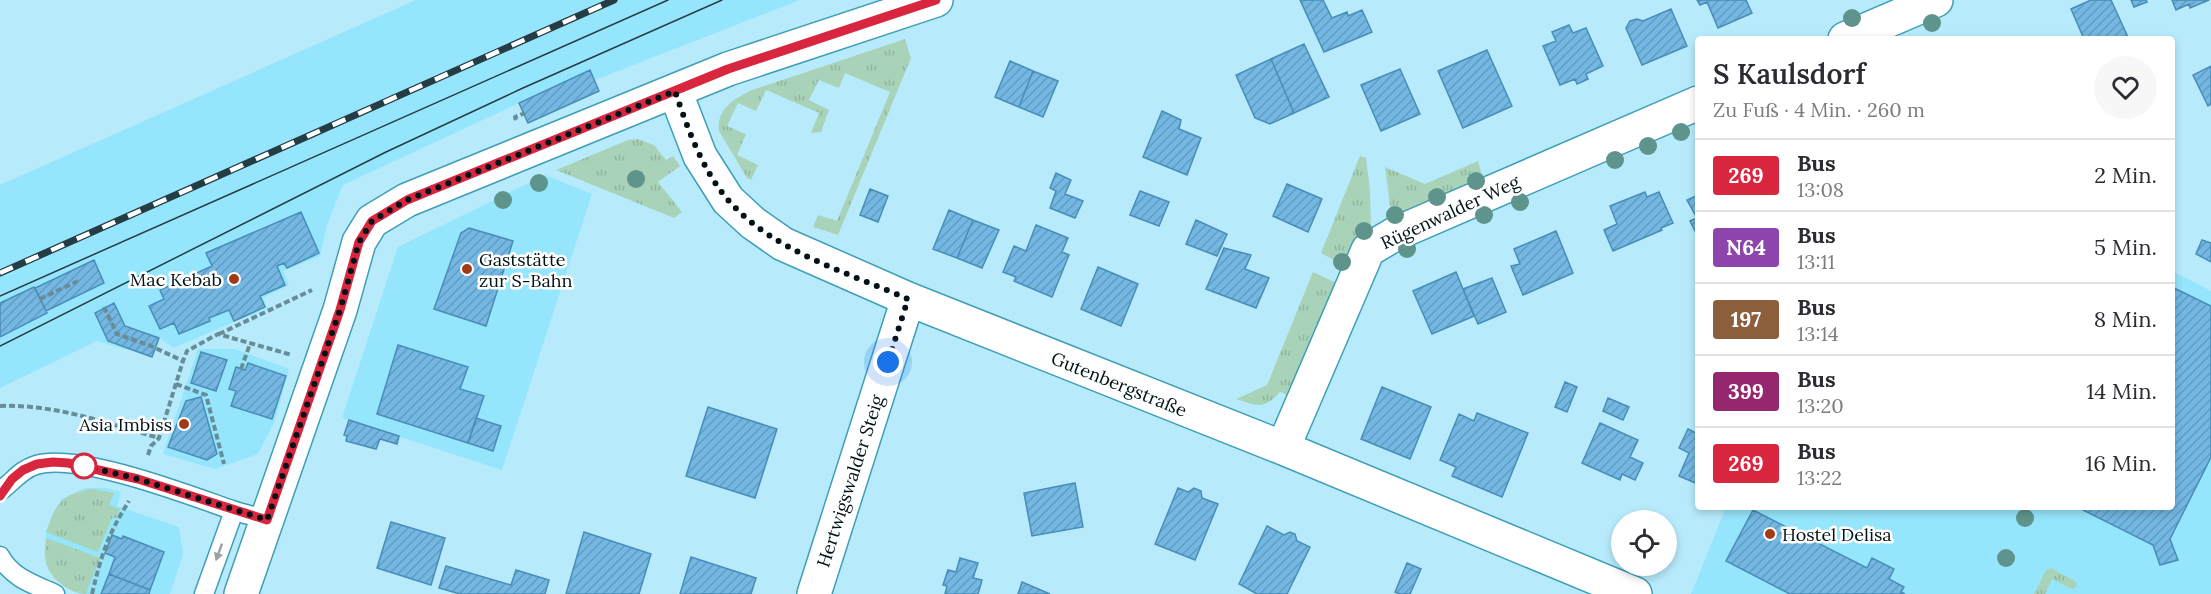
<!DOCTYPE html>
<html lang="de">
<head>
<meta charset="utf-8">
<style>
	body { margin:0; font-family:Lora,serif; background:#f7f7f7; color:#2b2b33; height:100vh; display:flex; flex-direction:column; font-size:22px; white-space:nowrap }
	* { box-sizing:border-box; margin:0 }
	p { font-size:20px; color:#7c7c81 }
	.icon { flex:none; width:33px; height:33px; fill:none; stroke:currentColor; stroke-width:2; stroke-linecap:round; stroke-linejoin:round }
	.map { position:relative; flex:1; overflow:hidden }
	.panel { position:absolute; left:1695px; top:36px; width:480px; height:474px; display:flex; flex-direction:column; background:#fff; border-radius:6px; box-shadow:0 3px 9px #0003 }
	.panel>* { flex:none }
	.badge { padding:0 12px; border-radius:4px; font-size:21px; line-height:39px }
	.tools { position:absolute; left:1611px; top:510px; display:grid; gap:12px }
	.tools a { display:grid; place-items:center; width:66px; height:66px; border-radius:50%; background:#fff; box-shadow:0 3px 9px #0003; font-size:30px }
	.you { position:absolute; width:30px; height:30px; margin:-15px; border:4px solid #fff; border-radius:50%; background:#1a73e8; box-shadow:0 0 0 9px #1a73e833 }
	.map>.badge { position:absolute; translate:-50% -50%; box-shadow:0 0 0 3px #fff }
	.round { display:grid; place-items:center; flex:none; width:63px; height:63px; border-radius:32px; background:#f7f7f7 }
	.headline { display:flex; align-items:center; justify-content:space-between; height:102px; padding:0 18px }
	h1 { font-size:28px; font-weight:600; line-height:45px }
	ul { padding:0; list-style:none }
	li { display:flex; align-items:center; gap:18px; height:72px; padding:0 18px; border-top:2px solid #e1e1e2 }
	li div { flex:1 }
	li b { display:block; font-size:22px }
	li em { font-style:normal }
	li .badge { min-width:66px; font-weight:700; text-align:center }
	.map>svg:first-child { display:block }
	.built { fill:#95e5fc }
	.grass { fill:url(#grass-tufts) }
	.building { fill:url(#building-hatch); stroke:#478db7; stroke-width:1.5 }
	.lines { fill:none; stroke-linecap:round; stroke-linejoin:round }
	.service-casing { stroke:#3f9eb7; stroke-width:21 }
	.minor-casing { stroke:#3f9eb7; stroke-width:36 }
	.tertiary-casing { stroke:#3f9eb7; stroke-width:36 }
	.path { stroke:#678d98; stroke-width:4; stroke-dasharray:6 3; stroke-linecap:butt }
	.service { stroke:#fff; stroke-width:18 }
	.minor { stroke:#fff; stroke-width:33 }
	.tertiary { stroke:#fff; stroke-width:33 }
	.tram { stroke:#243d44; stroke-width:1.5 }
	.rail-casing { stroke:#243d44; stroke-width:7 }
	.rail { stroke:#fff; stroke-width:4.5; stroke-dasharray:14; stroke-linecap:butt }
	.tree { fill:#5e948c }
	.oneway { fill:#99a1a3 }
	.line-casing { stroke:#fff; stroke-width:14 }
	.line { stroke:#d7263d; stroke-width:9 }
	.walk { stroke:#011318; stroke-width:6; stroke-dasharray:0 10.8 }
	.poi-dot { fill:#a13a17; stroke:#fff; stroke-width:2 }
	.stop-dot { fill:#fff; stroke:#d7263d; stroke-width:3 }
	.labels { text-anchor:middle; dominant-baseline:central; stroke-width:5; stroke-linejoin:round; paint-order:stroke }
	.street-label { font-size:18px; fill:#011318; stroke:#fff }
	.poi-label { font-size:18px; fill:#011318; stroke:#fff; text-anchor:start }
</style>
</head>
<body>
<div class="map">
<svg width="2211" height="594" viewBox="0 0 2211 594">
	<defs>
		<pattern id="grass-tufts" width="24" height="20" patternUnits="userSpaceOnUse" patternTransform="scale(1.5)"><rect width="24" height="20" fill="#a9d3b9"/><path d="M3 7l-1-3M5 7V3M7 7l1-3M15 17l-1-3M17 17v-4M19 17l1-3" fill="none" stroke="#90b49e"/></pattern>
		<pattern id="building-hatch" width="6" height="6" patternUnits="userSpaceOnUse" patternTransform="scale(1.5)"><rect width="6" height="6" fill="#73b7e2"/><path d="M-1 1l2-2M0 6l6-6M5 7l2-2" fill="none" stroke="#629cc1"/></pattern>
	</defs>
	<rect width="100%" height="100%" fill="#b7ebfb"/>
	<!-- built -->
	<path class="built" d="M416 0H800L595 80 599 91 528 123 519 103 343 185 327 225 320 256 283 271 289 285 263 298 267 308 173 348 159 337 152 357 97 341 0 388V185Z
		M545 175 592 194 502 470 342 418 398 247Z
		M2172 271 2211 291V594H1691L1726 507H2172Z
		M198 349H235L289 369 275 421 258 454 215 469 163 454Z
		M86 488H106L121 492 117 506 179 527 183 554 170 594H81L54 578 46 564V532L53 513 62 499Z"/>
	<!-- grass -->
	<path class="grass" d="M905 39 911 58 838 235 813 227 818 215 837 221 890 92 845 73 839 88 819 80 809 100 829 110 821 132 811 133 819 113 766 90 756 111 738 103 727 126 746 134 737 155 758 165 751 180 747 178 719 131C716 109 735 98 752 90Z
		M638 139 654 145 666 160 673 156 680 166 658 182 682 212 674 218 556 170 628 140Z
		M1360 156 1366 158 1370 190 1371 231 1346 267 1321 253Z
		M1478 161 1484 183 1392 221 1385 167 1425 184Z
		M1313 272 1339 284 1293 397 1280 392C1264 410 1258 406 1236 399L1267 385Z
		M92 489 114 493 109 505 120 509 116 518H112L98 552 46 532C56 504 61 494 92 489Z
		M46 538 100 558 86 594C70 594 49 578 46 562 44 554 45 546 46 538Z
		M2051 568 2075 581 2077 585 2075 588 2072 589 2052 579 2045 594H2034L2046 570Z"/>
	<!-- building -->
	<path class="building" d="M1300 0H1323L1332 18 1347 12 1348 16 1362 10 1372 32 1324 52Z
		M1697 0H1746L1752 13 1718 28 1707 2 1700 5Z
		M2091 0H2111L2128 37 2123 39H2084L2071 9Z
		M2131 0H2146L2147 2 2134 7Z
		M2172 0H2209L2190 8 2189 4 2176 10Z
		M1671 9 1687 46 1642 65 1626 28 1630 21 1637 19 1643 21Z
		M1569 25 1573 33 1586 28 1603 66 1586 74 1588 79 1577 84 1575 79 1560 85 1543 46 1556 41 1552 32Z
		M1304 44 1329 97 1294 113 1271 59Z
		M1487 50 1512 106 1463 128 1438 71Z
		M1271 59 1294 113 1270 124 1255 118 1236 75Z
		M1010 61 1033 71 1019 107 995 97Z
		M2211 66V104L2208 106 2193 75Z
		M1400 69 1420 114 1381 131 1361 85Z
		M590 70 599 91 528 123 519 103Z
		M1033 71 1058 81 1043 117 1019 107Z
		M1162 111 1181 120 1179 129 1201 138 1187 175 1143 157Z
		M1056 173 1071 180 1065 194 1083 201 1075 218 1050 208 1056 191 1050 188Z
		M1287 184 1322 199 1308 232 1273 216Z
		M870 189 888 196 878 222 860 215Z
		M1140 191 1169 202 1159 226 1130 215Z
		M1645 192 1647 197 1659 192 1673 223 1661 228 1662 230 1613 251 1604 230 1617 224 1610 206Z
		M1698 195V234L1697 235 1690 221 1697 218 1687 200Z
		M949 210 973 220 957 258 933 249Z
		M301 212 319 253 287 268 284 263 277 266 285 285 260 296 265 307 234 321 229 310 209 318 210 321 179 334 174 323 160 329 149 306 164 299 160 290 212 266 206 253Z
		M973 220 999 230 982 268 957 258Z
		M1196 220 1227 234 1217 256 1186 244Z
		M1036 225 1068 238 1062 252 1069 255 1052 297 1014 281 1016 277 1003 272 1014 246 1026 251Z
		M469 228 513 241 486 326 434 309 461 233Z
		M1556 231 1573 273 1523 295 1511 266 1520 264 1514 249Z
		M2202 240 2211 243V262L2196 254Z
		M1224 248 1251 255 1245 269 1269 278 1256 308 1206 289Z
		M94 260 104 283 46 311 35 288Z
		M1098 267 1138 284 1121 326 1081 309Z
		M1456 272 1474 316 1432 334 1413 291Z
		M1492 278 1506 312 1478 324 1463 289Z
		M34 287 47 313 0 337V303Z
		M2172 287 2211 306V457L2170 539 2178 560 2160 565 2153 545 2077 507H2172Z
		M114 303 125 326 159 338 152 357 108 341 95 313Z
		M398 345 468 367 460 389 484 396 468 443 377 414Z
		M201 352 227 360 216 391 191 383Z
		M248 363 286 376 272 419 231 406 236 391 229 389 236 367 245 370Z
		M1565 382 1577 387 1567 412 1555 407Z
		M1382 387 1431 407 1410 459 1361 439Z
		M201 397 217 454 207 460 168 447 186 401Z
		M1608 398 1629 407 1623 420 1603 411Z
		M708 407 777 429 755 498 686 476Z
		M1477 413 1528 433 1502 497 1452 476 1456 467 1440 460 1459 414 1474 421Z
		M476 418 501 426 493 451 468 443Z
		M349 420 399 436 397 444 380 439 376 449 346 441 347 436 344 435Z
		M1600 423 1638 440 1630 457 1643 463 1635 480 1622 474 1620 480 1582 463Z
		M1688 429 1698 434V484L1679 476 1689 453 1679 448Z
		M1075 483 1083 527 1032 536 1024 493Z
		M1178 488 1188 492 1194 488 1201 491 1202 498 1218 504 1195 560 1155 544Z
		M1753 510 1867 568 1872 558 1894 569 1889 579 1904 587 1901 592 1905 594H1790L1726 561Z
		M391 522 445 538 431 585 377 568Z
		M1267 526 1284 535 1290 532 1295 534 1297 541 1310 547 1287 594H1257L1239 584Z
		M584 532 651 554 639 594H566Z
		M112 535 122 539 123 536 164 552 150 590 109 574 115 557 105 553Z
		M691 557 756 578 751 594H680Z
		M960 558 978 563 973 578 982 580 978 594H945L947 586 943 585 948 570 956 572Z
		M1407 563 1421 569 1410 594H1400L1395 592Z
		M446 566 511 585 516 570 549 580 545 594H460L439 588Z
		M109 574 150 590 149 594H101Z
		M1022 582 1050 594H1018Z"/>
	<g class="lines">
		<defs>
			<path id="service" d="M0 491C13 482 20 470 36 465 77 452 189 495 232 510 243 514 255 516 267 520
				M0 556C12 578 33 584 55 594
				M204 594 234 511"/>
			<path id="minor" d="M1845 39 1936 0
				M675 91 700 156 728 200 753 223 783 244 908 299 1283 448 1635 594
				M1283 448 1368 250 1395 234 1698 103
				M814 594 908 299"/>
			<path id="tertiary" d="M241 594 340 310 359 242 372 221 407 200 728 69 936 0"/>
		</defs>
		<!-- service casing -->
		<use href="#service" class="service-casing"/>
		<!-- minor casing -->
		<use href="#minor" class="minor-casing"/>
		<!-- tertiary casing -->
		<use href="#tertiary" class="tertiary-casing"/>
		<!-- path -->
		<path class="path" d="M516 120 515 117 525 113
			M40 299 80 280
			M104 307 117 334 151 346 183 361 187 351 218 334 292 355
			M219 334 312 290
			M241 369 250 344
			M176 384 206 395 224 464
			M0 406C55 404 107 423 159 438
			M148 455 151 446 159 438 183 361
			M92 594C101 556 108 534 129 501"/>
		<!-- service -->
		<use href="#service" class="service"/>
		<!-- minor -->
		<use href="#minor" class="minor"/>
		<!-- tertiary -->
		<use href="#tertiary" class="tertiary"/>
		<!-- tram -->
		<path class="tram" d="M0 296 668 0
			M0 346 386 152 523 88 722 0"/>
		<defs>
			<path id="rail" d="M0 273 614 0"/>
		</defs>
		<!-- rail casing -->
		<use href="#rail" class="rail-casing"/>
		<!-- rail -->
		<use href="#rail" class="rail"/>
	</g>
	<!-- trees -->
	<g class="tree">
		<circle cx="1852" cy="18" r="9"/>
		<circle cx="1932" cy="23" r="9"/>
		<circle cx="1681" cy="132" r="9"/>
		<circle cx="1648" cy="146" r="9"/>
		<circle cx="1615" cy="160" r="9"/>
		<circle cx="636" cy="179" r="9"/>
		<circle cx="1476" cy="181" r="9"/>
		<circle cx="539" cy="183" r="9"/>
		<circle cx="1437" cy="197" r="9"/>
		<circle cx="503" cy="200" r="9"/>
		<circle cx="1520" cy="202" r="9"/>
		<circle cx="1395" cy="215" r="9"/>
		<circle cx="1484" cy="215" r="9"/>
		<circle cx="1364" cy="231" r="9"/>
		<circle cx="1407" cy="249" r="9"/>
		<circle cx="1342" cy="262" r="9"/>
		<circle cx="2025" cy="518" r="9"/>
		<circle cx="2006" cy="558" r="9"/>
	</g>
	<!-- one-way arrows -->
	<defs><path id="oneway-solid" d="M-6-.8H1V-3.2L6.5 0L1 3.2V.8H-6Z" transform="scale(1.5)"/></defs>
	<use class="oneway" href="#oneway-solid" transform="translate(219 552) rotate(110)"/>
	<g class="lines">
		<defs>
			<path id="line" d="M0 496 12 479 23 470 37 464 53 462 68 463 138 479 267 520 340 310 359 242 372 221 407 200 728 69 936 0"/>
		</defs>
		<!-- line casing -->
		<use href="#line" class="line-casing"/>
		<!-- line -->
		<use href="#line" class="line"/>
		<!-- walk -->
		<path class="walk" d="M84 466 138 479 267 520 340 310 359 242 372 221 407 200 675 91C687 127 703 172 729 201 774 252 847 272 908 299L888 362"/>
	</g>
	<!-- markers -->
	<g class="poi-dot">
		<circle cx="467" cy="269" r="6"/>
		<circle cx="234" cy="279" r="6"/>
		<circle cx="184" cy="424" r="6"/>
		<circle cx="1770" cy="534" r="6"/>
	</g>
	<circle class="stop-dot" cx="84" cy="466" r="12"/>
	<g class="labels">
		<!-- street labels -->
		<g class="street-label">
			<text transform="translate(1450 212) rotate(-25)">Rügenwalder Weg</text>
			<text transform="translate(1119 384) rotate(22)">Gutenbergstraße</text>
			<text transform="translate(850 481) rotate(-72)">Hertwigswalder Steig</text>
		</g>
		<!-- poi labels -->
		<g class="poi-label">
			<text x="479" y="259">Gaststätte<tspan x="479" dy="21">zur S-Bahn</tspan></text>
			<text x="222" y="279" text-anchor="end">Mac Kebab</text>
			<text x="172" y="424" text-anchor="end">Asia Imbiss</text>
			<text x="1782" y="534">Hostel Delisa</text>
		</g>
	</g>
</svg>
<div class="tools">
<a><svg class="icon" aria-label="locate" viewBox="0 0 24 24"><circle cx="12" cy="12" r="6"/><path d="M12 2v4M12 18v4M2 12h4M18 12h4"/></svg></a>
</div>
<div class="you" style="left:888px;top:362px"></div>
<section class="panel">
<div class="headline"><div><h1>S Kaulsdorf</h1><p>Zu Fuß · 4 Min. · 260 m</p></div><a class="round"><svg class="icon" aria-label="heart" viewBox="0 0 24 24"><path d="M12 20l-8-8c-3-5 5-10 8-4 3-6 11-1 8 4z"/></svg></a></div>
<ul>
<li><span class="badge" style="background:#d7263d;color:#fff">269</span><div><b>Bus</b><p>13:08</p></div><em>2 Min.</em></li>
<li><span class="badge" style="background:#8e44ad;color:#fff">N64</span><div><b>Bus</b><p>13:11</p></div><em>5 Min.</em></li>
<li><span class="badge" style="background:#8b5e3c;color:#fff">197</span><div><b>Bus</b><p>13:14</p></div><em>8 Min.</em></li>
<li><span class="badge" style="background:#95276e;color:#fff">399</span><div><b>Bus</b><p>13:20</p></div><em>14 Min.</em></li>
<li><span class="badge" style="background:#d7263d;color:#fff">269</span><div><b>Bus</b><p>13:22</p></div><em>16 Min.</em></li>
</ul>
</section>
</div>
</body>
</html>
